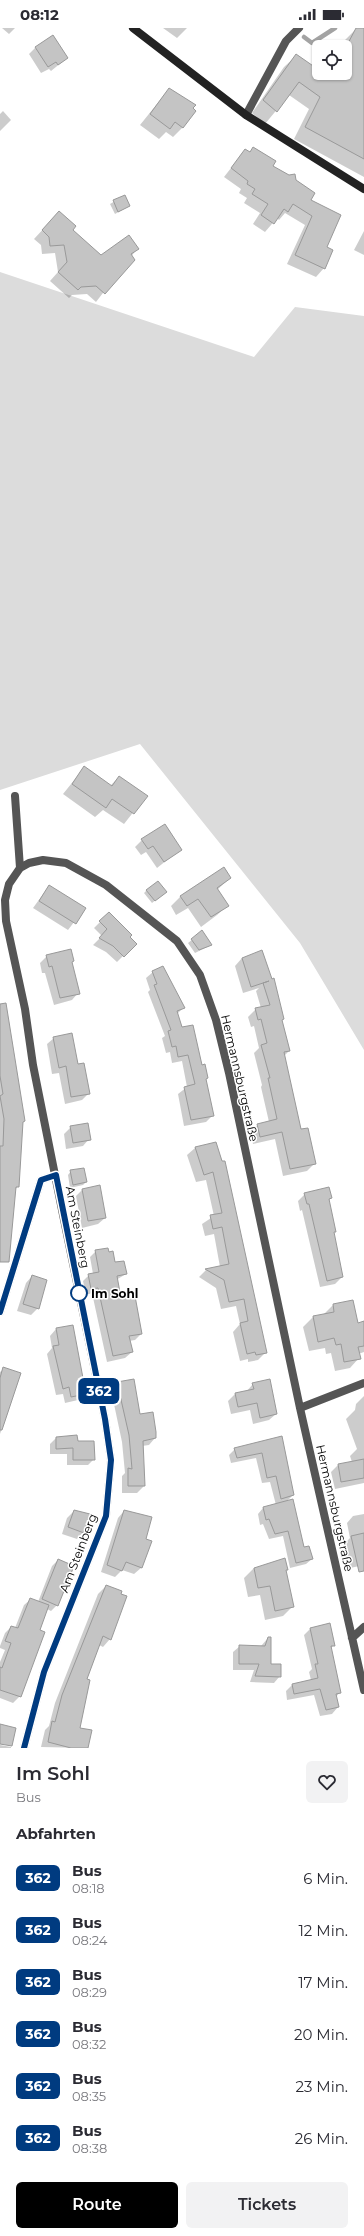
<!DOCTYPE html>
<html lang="de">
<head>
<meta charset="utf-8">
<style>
	body { margin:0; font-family:Montserrat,sans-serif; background:#f2f2f3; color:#2b2b33; height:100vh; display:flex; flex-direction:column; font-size:15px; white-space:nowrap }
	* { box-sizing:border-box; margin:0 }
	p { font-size:13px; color:#7c7c81 }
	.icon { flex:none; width:22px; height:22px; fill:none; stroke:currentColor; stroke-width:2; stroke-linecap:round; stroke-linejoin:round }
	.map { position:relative; height:1720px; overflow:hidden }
	.side { display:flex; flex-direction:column; background:#fff; flex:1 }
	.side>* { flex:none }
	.badge { padding:0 8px; border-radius:6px; font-size:14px; line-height:26px }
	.tools { position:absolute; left:312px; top:12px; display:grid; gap:8px }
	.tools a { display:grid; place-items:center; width:40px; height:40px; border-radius:6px; background:#fff; box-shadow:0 1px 3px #0004; font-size:20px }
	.map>.badge { position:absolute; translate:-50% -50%; box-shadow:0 0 0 2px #fff }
	h2 { padding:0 16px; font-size:15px; line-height:36px }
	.round { display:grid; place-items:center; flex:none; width:42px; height:42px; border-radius:6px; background:#f2f2f3 }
	.headline { display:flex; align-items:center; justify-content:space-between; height:68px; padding:0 16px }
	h1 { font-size:19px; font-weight:600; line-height:30px }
	.primary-button { display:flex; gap:8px; margin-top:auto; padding:8px 16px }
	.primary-button a { flex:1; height:46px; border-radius:6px; background:#000; color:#fff; font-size:16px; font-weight:600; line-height:46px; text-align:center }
	.primary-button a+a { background:#f2f2f3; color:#2b2b33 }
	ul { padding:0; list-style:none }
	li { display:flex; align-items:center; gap:12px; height:52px; padding:0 16px }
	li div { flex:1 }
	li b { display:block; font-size:15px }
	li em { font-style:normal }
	li .badge { min-width:44px; font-weight:700; text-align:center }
	.status { display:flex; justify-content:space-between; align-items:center; height:28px; padding:0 20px; background:#fff; direction:ltr }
	.status svg { height:11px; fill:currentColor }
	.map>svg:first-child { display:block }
	.green { fill:#dcdcdc }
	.shadow { fill:#0003 }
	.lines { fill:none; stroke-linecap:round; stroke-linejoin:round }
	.stream { stroke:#a3a3a3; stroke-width:4.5 }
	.building { fill:#c4c4c4; stroke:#999 }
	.street { stroke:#555; stroke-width:8 }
	.secondary { stroke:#222; stroke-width:8 }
	.line-casing { stroke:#fff; stroke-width:9 }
	.line { stroke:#003b80; stroke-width:6 }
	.stop-dot { fill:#fff; stroke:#003b80; stroke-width:2 }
	.labels { text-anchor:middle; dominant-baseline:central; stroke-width:3; stroke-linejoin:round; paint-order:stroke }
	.street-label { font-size:12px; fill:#000; stroke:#fff }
	.stop-label { font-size:12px; font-weight:bold; fill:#000; stroke:#fff; text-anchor:start }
</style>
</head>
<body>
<div class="status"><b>08:12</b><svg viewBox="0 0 49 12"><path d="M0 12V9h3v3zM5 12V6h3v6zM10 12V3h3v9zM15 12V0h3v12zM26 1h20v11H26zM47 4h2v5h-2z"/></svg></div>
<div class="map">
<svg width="364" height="1720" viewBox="0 0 364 1720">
	<rect width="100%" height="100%" fill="#fff"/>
	<!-- green -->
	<path class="green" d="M0 244 254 329 295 279 364 288V1022L300 915 140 716 0 762Z"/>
	<!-- shadow -->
	<path class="shadow" d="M2 0H15L9 6Z
		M163 0H187L177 10Z
		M357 0 364 4V149L294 111 309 81 289 67 265 96 252 85 284 39 297 27 319 43V45H345V19H341L345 12Z
		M35 20 67 30 51 43 49 41 41 45 29 26Z
		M169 61 183 99 173 109 166 104 159 111 140 97Z
		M3 83 11 92 0 103V86Z
		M253 120 272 138 295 153 310 173 325 220 324 240 316 249 287 236 305 197 285 185 279 192 277 190 265 204 253 196 260 185 244 175 247 170 239 165 241 161 224 149 245 122 249 125Z
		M124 168 129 178 115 186 110 176Z
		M59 184 71 202 101 228 137 221 96 274 87 266 72 267 69 270 50 253 58 244 55 225 42 226 41 217 34 211Z
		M364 203V227L354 222Z
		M84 740 110 758 119 749 146 768 124 796 103 782 95 789 63 766Z
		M142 812 181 821 157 840 146 824 141 827 135 819Z
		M230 850 217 862 227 878 217 887 201 899 188 880 176 887 171 878 180 869Z
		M49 858 84 881 68 902 33 880Z
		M147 862 162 867 152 875 144 865Z
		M109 885 135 916 117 934 106 924 93 917 102 908 94 900Z
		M202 904 211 917 195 925 188 915Z
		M262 924 283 991 281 993 289 1023 284 1028 300 1102 315 1135 307 1143 283 1148 275 1111 253 1116 250 1104 258 1097 269 1094 261 1059 262 1057 254 1025 259 1020 254 998 251 999 248 989 256 981 261 980 256 963 259 960 243 965 235 938 242 930Z
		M47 928 71 935 78 965 72 972 54 977 45 945H42L40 935Z
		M153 944 183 980 177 986 181 1001 207 1050 205 1052 213 1087 206 1094 184 1098 178 1066 187 1059 182 1033 172 1035 170 1024 166 1025 162 1010 165 1008 148 964 150 962 146 950Z
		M0 998 24 1093 21 1096 18 1158 15 1162 0 1220Z
		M54 1010 78 1037 89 1065 82 1072 65 1076 59 1045 52 1046 47 1016Z
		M71 1099 89 1111 83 1118 66 1121 64 1106Z
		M215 1115 266 1324 258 1332 248 1334V1331L240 1333 233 1304 240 1296 236 1278 221 1281 216 1260 199 1249 206 1242 220 1239 214 1206 205 1208 202 1196 214 1188 206 1152 196 1154 187 1127 195 1120Z
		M71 1143 86 1154 83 1157 70 1160 68 1147Z
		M82 1162 105 1190 98 1196 82 1200 76 1168Z
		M305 1166 331 1170 328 1173 335 1203 333 1206 342 1249 335 1256 320 1259 302 1182 300 1183 298 1173Z
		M96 1223 126 1246 116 1252 120 1272 141 1306 135 1312 129 1313 132 1324 125 1330 107 1334 92 1265 86 1267 83 1253 89 1247 93 1246 90 1229Z
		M32 1248 38 1280 31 1287 17 1283 26 1255Z
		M333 1277 357 1296 364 1294V1324L358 1326 359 1330 350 1340 335 1343 331 1325 326 1326 325 1320 309 1323 303 1299 313 1289 323 1287Z
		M56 1301 85 1365 78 1372 65 1375 63 1366 56 1367 47 1326 52 1320 50 1308Z
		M4 1341 20 1346 0 1406V1344Z
		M118 1355 155 1410 149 1417 142 1418 144 1458 137 1465H122V1448L125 1445 122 1414 111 1362Z
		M253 1356 276 1386 269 1392 253 1396 250 1382 231 1386 228 1373 235 1366 246 1364Z
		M364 1368V1455L335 1461 331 1444 338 1437 352 1434 350 1428 357 1421 346 1391 355 1382 356 1376Z
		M281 1409 293 1467 286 1474 303 1520 312 1531 306 1536 290 1540 283 1508 269 1511 263 1496 260 1497 258 1486 263 1480 276 1477 270 1454 262 1455 256 1430 231 1435 229 1427 235 1421Z
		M56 1410 77 1414 94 1431 88 1437H67V1426H50V1416Z
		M74 1483 83 1504 77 1511 62 1506 67 1490Z
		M124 1483 145 1512 150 1514 141 1540 134 1546 122 1542 115 1549 101 1544 118 1490Z
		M364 1486V1537L350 1540 345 1515 350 1510 347 1495 353 1488Z
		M58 1532 57 1577 51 1583 47 1581 39 1602 20 1668 13 1675 0 1670V1634L5 1622 0 1620V1618L5 1605 11 1599 15 1600 24 1577 31 1571 38 1574 52 1538Z
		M254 1540 287 1542 285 1543 293 1578 283 1588 265 1592 260 1567 248 1569 244 1550Z
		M106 1558 110 1611 103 1619 99 1617 86 1651 79 1700 87 1720 41 1719 45 1702 49 1698 55 1675 98 1566Z
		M311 1600 334 1617 330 1621 340 1664 336 1669 338 1679 332 1686 320 1688 314 1667 287 1672 286 1663 292 1657 311 1652 309 1644 312 1641 304 1607Z
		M268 1610 270 1637 280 1648 274 1655 250 1654 254 1642H233V1624L240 1618H261Z
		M0 1717 11 1719V1720H0Z"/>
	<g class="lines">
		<!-- stream -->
		<path class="stream" d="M304 9 312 15 335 0"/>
	</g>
	<!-- building -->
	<path class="building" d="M356 0H364V131L305 99 320 69 299 54 277 84 263 72 296 26 319 42V45H345V21Z
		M53 7 68 30 58 37 56 34 48 39 35 19Z
		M169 60 196 77 193 80 196 83 183 100 175 94 170 101 150 86Z
		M253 119 276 133 273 138 289 147 295 146 296 152 315 165 311 172 341 187 327 219 333 222 325 241 295 227 312 188 293 176 288 184 284 181 274 196 261 187 268 176 252 166 255 161 247 156 248 153 231 140 245 121 250 124Z
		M125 167 130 178 118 184 113 172Z
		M59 183 76 198 73 202 101 227 129 207 139 221 131 226 135 232 105 266 96 258 81 259 78 262 58 244 67 234 64 217 50 218 49 209 42 202Z
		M84 738 112 758 119 748 148 768 134 786 112 771 106 780 72 756Z
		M165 796 182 822 164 834 153 818 148 821 141 811Z
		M224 839 231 850 217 860 229 878 211 889 198 871 187 878 180 868Z
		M158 853 167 864 155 873 146 862Z
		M49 857 86 880 76 896 39 873Z
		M109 884 132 907 130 909 137 916 124 929 113 918 99 910 107 901 99 893Z
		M202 902 212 917 199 922 191 911Z
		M71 921 74 933 72 934 80 966 60 970 52 938 49 939 46 927Z
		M262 922 272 951 274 950 284 991 282 992 290 1023 284 1024 301 1101 308 1100 316 1136 290 1141 282 1104 260 1109 257 1096 277 1091 268 1050H270L261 1017 267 1015 261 991 258 992 255 980 270 977 263 955 269 953 251 959 242 930Z
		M163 938 185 980 177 983 182 999 193 997 202 1037 205 1036 208 1050 206 1051 214 1088 191 1092 184 1059 195 1056 188 1027 178 1029 176 1018 172 1019 168 1003 171 1002 154 957 157 956 152 943Z
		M6 975 25 1093 23 1094 19 1159H16L9 1234H0V1118H3L4 1091 0 1068 3 1066 0 1048V976Z
		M72 1005 78 1036 84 1035 90 1066 71 1069 66 1038 59 1040 53 1009Z
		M88 1095 91 1112 73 1115 70 1098Z
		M216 1114 222 1133H225L267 1325 256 1327 255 1324 247 1326 240 1295 248 1293 244 1271 229 1274 224 1252 205 1241 229 1236 222 1199 213 1201 210 1187 222 1185 213 1144 204 1147 195 1119Z
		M84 1140 87 1154 73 1157 70 1142Z
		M100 1157 106 1190 88 1193 82 1161Z
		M329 1159 332 1170 329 1171 336 1204H334L343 1249 327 1253 309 1176H307L304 1165Z
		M108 1220 109 1224 113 1223 115 1234 124 1233 127 1246 117 1248 121 1270 135 1268 142 1306 129 1308 133 1324 113 1328 98 1260 91 1261 88 1246 99 1244 95 1222Z
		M32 1247 47 1252 39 1281 23 1276Z
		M353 1272 358 1295 364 1293V1318L358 1319 361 1331 344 1334 341 1316 336 1317 334 1310 318 1314 313 1288 334 1284 333 1276Z
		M73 1297 86 1366 71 1369 69 1359 63 1361 53 1318 59 1317 56 1300Z
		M3 1339 21 1345 2 1402H0V1350Z
		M134 1351 140 1386 153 1384 156 1404V1410L143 1413 145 1458H128V1440L132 1441 129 1407 117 1354Z
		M270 1351 277 1386 260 1390 257 1375 238 1379 235 1365 254 1361 252 1355Z
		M77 1407 78 1413H94L95 1432H73V1420L56 1421V1409Z
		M282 1408 294 1467 281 1471 276 1448 267 1450 262 1425 237 1430 234 1420Z
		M364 1431V1450L341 1454 338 1436Z
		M293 1471 304 1519 309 1518 313 1531 296 1535 288 1503 275 1506 269 1491 266 1492 263 1479Z
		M74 1482 90 1486 84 1505 68 1499Z
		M124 1482 152 1489 146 1511 152 1513 142 1540 126 1534 122 1543 107 1537Z
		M364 1505V1543L359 1544 351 1508Z
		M285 1530 288 1542H286L294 1579 275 1583 270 1558 258 1560 254 1540Z
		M58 1531 74 1538 58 1578 42 1571Z
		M106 1557 122 1563 121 1566 127 1568 111 1612 103 1608 87 1651 90 1652 80 1700 92 1702 88 1720H71L48 1714 52 1693 55 1694 62 1667Z
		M30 1570 49 1577 40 1602 45 1604 21 1669 0 1662V1639L2 1640 11 1615 5 1613 11 1598 18 1600Z
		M330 1595 335 1618H331L341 1665 336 1666 339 1679 326 1682 320 1661 294 1666 292 1656 318 1650 315 1636H318L310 1600Z
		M268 1609H271V1636H281V1649L255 1648 259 1636H239V1617L265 1618Z
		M0 1696 16 1700 12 1718 0 1716Z"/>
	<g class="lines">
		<!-- street -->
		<path class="street" d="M246 87 286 13 299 0
			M15 768 20 840
			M0 1284 41 1152 56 1147
			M300 1380 364 1355
			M352 1610 364 1599
			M24 1720 44 1644 106 1488 111 1432 105 1391 62 1182 33 1037 25 981 6 893 5 872 9 856 20 840 29 835 43 832 66 835 106 857 177 913 200 947 216 992 229 1045 300 1380 364 1662"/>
		<!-- secondary -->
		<path class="secondary" d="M133 0 246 87 364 161"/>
	</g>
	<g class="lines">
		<defs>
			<path id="line" d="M0 1284 41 1152 56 1147 105 1391 111 1432 106 1488 44 1644 24 1720"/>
		</defs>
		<!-- line casing -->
		<use href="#line" class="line-casing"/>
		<!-- line -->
		<use href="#line" class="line"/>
	</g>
	<!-- markers -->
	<circle class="stop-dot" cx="79" cy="1265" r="8"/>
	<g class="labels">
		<!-- street labels -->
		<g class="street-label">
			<text transform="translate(240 1050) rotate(77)">Hermannsburgstraße</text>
			<text transform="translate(78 1199) rotate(79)">Am Steinberg</text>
			<text transform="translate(335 1480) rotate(77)">Hermannsburgstraße</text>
			<text transform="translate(78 1525) rotate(-69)">Am Steinberg</text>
		</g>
		<!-- stop labels -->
		<g class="stop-label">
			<text x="91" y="1265">Im Sohl</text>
		</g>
	</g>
</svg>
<div class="tools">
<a><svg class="icon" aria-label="locate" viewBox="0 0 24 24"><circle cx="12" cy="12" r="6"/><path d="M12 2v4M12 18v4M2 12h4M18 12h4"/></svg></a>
</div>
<b class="badge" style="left:99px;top:1363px;background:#003b80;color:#fff">362</b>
</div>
<section class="side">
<div class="headline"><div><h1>Im Sohl</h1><p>Bus</p></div><a class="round"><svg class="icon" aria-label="heart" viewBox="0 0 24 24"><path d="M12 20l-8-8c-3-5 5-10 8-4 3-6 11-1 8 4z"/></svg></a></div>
<h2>Abfahrten</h2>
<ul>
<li><span class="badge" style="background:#003b80;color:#fff">362</span><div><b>Bus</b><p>08:18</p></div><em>6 Min.</em></li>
<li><span class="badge" style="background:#003b80;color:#fff">362</span><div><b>Bus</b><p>08:24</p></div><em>12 Min.</em></li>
<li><span class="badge" style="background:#003b80;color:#fff">362</span><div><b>Bus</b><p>08:29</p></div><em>17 Min.</em></li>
<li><span class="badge" style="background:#003b80;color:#fff">362</span><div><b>Bus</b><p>08:32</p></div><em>20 Min.</em></li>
<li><span class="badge" style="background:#003b80;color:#fff">362</span><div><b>Bus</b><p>08:35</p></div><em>23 Min.</em></li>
<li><span class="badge" style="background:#003b80;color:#fff">362</span><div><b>Bus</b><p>08:38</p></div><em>26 Min.</em></li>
</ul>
<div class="primary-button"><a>Route</a><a>Tickets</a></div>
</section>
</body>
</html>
